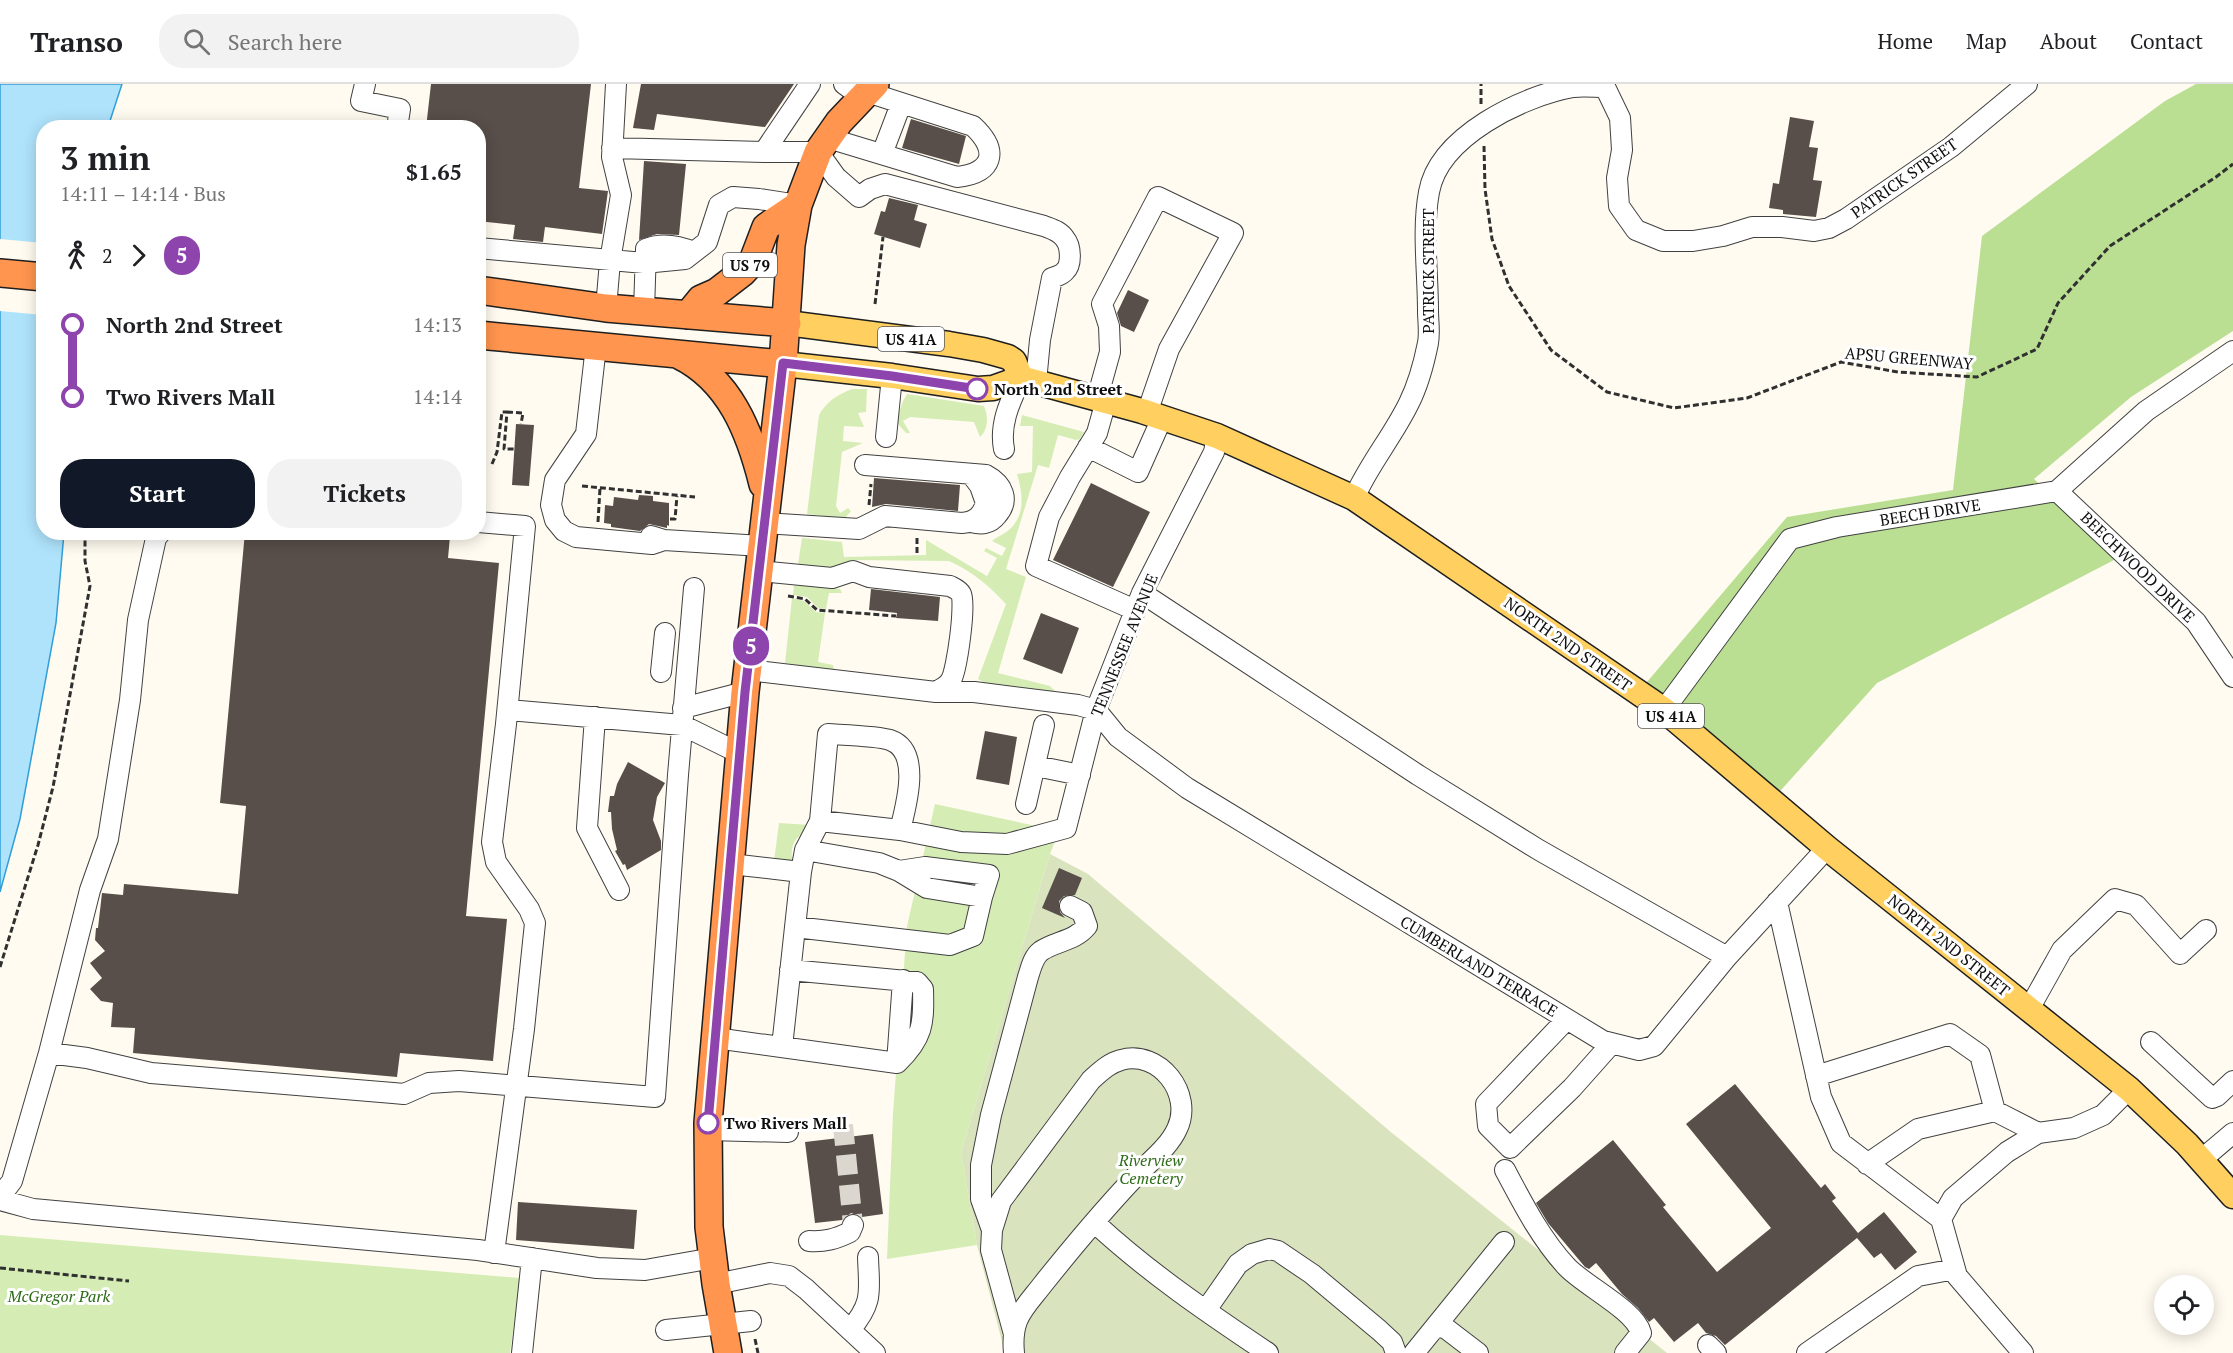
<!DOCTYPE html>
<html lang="en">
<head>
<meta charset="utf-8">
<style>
	body { margin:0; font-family:"PT Serif",serif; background:#f2f2f2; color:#202124; height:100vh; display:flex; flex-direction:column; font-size:22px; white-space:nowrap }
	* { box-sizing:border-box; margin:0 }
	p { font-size:20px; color:#757577 }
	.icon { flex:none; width:33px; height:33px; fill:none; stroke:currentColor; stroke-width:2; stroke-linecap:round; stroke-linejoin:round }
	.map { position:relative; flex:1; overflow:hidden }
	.panel { position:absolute; left:36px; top:36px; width:450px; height:420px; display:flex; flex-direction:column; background:#fff; border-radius:24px; box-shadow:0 3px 15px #0003 }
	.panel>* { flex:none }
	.badge { padding:0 12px; border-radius:20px; font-size:21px; line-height:39px }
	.fabs { position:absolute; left:2154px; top:1191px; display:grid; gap:12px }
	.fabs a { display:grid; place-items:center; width:60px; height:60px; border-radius:50%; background:#fff; box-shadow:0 3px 15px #0003; font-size:30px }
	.map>.badge { position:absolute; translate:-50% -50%; box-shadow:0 0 0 3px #fff }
	.legs { display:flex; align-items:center; gap:9px; height:66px; padding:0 24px; font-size:20px }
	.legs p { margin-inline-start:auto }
	.overview { display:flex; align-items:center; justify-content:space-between; height:102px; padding:0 24px }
	h1 { font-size:33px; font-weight:600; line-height:45px }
	.cta { display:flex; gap:12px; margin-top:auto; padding:12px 24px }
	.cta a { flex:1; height:69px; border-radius:24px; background:#111827; color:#fff; font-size:24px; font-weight:600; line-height:69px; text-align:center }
	.cta a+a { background:#f2f2f2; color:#202124 }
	ul { padding:0 24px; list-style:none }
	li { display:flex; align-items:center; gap:21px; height:72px; font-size:22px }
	li i { display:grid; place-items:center; width:9px; height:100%; margin:0 8px; background:currentColor }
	li i::after { content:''; width:15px; height:15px; margin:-8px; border:4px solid; border-radius:50%; background:#fff }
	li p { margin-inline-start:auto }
	li:first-child i { background:linear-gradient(#0000 50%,currentColor 0) }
	li:last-child i { background:linear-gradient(currentColor 50%,#0000 0) }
	header { display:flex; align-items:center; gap:36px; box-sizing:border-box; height:84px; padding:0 30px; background:#fff; border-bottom:2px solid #e0e0e0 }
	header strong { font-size:28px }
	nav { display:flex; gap:33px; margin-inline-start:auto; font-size:21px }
	.search { width:420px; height:54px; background:#f2f2f2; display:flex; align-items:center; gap:15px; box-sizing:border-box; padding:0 21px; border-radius:24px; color:#757577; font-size:22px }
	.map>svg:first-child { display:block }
	.green { fill:#d5edb5 }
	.forest { fill:#badf93 }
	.cemetery { fill:#d9e4be }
	.water { fill:#afe3fb; stroke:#309ed8; stroke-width:1.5 }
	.pier { fill:#fffbf0 }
	.building { fill:#584e4a }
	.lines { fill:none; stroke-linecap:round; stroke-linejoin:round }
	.minor-tunnel { stroke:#dbd7ce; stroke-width:20; stroke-dasharray:20 10; stroke-linecap:butt }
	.minor-casing { stroke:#414141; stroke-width:22 }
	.major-casing { stroke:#1f1f1f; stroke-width:27 }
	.highway-casing { stroke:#1f1f1f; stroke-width:30 }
	.path { stroke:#303030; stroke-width:3; stroke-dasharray:6 3; stroke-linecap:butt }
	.minor { stroke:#fff; stroke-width:20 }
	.major { stroke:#ffd060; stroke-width:24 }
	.highway { stroke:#ff954e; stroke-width:27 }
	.line-1-casing { stroke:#fff; stroke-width:14 }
	.line-1 { stroke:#8e44ad; stroke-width:9 }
	.stop-1-dot { fill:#fff; stroke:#8e44ad; stroke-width:3 }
	.labels { text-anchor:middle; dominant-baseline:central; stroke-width:6; stroke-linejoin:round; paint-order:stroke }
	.shield { fill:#fff; stroke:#565656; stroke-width:1.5 }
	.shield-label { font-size:15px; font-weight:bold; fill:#0e0e0e }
	.street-label { font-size:16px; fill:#0e0e0e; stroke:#fff }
	.stop-label { font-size:16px; font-weight:bold; fill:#0e0e0e; stroke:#fff; text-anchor:start }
	.park-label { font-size:16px; font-style:italic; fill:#2e6c19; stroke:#fff }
</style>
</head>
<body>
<header>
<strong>Transo</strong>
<div class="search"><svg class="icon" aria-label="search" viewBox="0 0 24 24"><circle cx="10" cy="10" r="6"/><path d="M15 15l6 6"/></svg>Search here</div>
<nav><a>Home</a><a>Map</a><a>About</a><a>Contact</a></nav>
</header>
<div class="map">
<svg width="2233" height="1269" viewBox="0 0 2233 1269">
	<rect width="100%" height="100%" fill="#fffbf0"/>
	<!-- green -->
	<path class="green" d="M852 305H867L866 328 858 329 864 343 844 342 843 357 863 359 842 368 836 422 840 429 848 424 851 427 846 433 842 434 807 430 819 331C827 317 837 311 852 305Z
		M907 310 984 322C988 331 989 345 980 353L974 338 910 333 903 337 910 349H906L898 340C898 329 901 320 907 310Z
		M1022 331 1084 348 1080 355 1076 356 1058 351 1049 384 1038 381 1006 485 1026 493 998 589 1050 602 1056 608 989 601 978 595 1006 520C989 502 972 487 949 477L852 476 829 484 798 480 802 454 842 458 844 473 926 471V456L987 492 997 474 984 467 986 464 1002 472 1006 464 992 457C998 452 1007 449 1012 443 1026 427 1022 408 1017 390L1032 388 1033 342H1020Z
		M794 501 835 504 840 505 842 509H829L826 525 818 524 807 513 793 511Z
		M792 514 804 517 816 528 825 529 818 578 833 581 834 586 831 587 785 579Z
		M935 720 1059 747 1050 770 961 1069 977 1161 887 1175 893 1029 907 842Z
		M779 739 811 741 810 745C794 753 789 762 793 780L772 792Z
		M0 1151 520 1194 510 1269H0Z"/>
	<!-- forest -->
	<path class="forest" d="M2196 0H2233V247L2131 313 2034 395 2116 475 1877 599 1766 723 1636 611 1787 433 1953 406 1982 152 2165 17Z"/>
	<!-- cemetery -->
	<path class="cemetery" d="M1050 770 1088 790 1392 1049 1667 1269H1005L977 1161 961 1069Z"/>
	<!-- water -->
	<path class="water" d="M0 0H122L108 43 44 44V448L64 449 56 539 20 735 0 808Z"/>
	<!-- pier -->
	<path class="pier" d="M0 155 43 159V231L0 227Z"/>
	<!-- building -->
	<path class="building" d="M431 0H591L579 104 608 107 602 150 545 143 543 158 513 155 515 141 478 137V44H426Z
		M641 0H794L765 43 657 30 654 46 633 44Z
		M1790 33 1814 37 1809 63 1818 64 1813 96 1822 97 1816 133 1783 130V126L1769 124 1773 99 1779 100Z
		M911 35 966 52 959 80 902 64Z
		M644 77 686 80 679 151 657 150 639 156Z
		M889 114 918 121 914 136 927 140 920 164 874 150 881 127 885 128Z
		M1128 206 1149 216 1134 248 1121 242 1117 229Z
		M516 340 534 341 529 402 512 401Z
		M874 394 960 401 958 427 886 420 872 423Z
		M1091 399 1150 428 1113 503 1053 476Z
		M639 411 653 412V417L669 419V442L667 441V444L649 440 640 447 611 443V440L604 439 605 421 613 422 614 413 638 416Z
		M245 448H411L450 452 448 474 499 479 466 832 507 835 493 977 400 969 397 993 133 969 135 944 111 943 113 919 101 917 90 905 102 894 90 879 105 867 95 856 96 844H98L102 809 123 811 124 800 238 810 246 722 220 719Z
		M871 505 940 513 938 537 896 534 897 529 869 526Z
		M1041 529 1079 544 1062 590 1023 575Z
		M985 647 1017 653 1009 701 976 695Z
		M628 678 665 699 657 713 653 736 661 757V766L627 786 625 780 623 781 615 767 617 766 612 745 611 728H608L610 712H614L617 700Z
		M1059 784 1082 794 1075 811 1064 812 1059 817 1060 828 1065 834 1042 824Z
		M1735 1000 1821 1104 1825 1100 1836 1114 1832 1117 1858 1149 1884 1128 1917 1168 1895 1186 1881 1169 1874 1174 1857 1154 1725 1261 1716 1252 1706 1249 1698 1239 1674 1258 1654 1234 1649 1238 1638 1224 1622 1210 1596 1179 1589 1185 1585 1183 1548 1139 1536 1119 1613 1056 1666 1121 1663 1123 1717 1188 1771 1144 1686 1040Z
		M873 1050 883 1130 862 1133 851 1129 842 1136 815 1139 805 1058Z
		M518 1118 637 1126 634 1165 516 1156Z"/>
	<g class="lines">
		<!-- minor-tunnel -->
		<path class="minor-tunnel" d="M843 1041 853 1141"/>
		<defs>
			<path id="minor" d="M365 0 361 17 400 25 397 44
				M810 0 764 68H818L836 93 859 113 870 105 885 100 1044 142C1052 145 1060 147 1065 155 1071 162 1072 181 1065 187 1062 191 1057 192 1052 194L1040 256 1036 298
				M844 0 862 13
				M828 54 957 93C993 89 1000 67 973 42L867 8
				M612 64 764 68
				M882 70 901 20
				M478 164 644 179 685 175 707 158 719 121 733 113 759 115 798 121
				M606 224 610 177 621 111 612 73 616 0
				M644 227 646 165C662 158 679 162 694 168
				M596 262 586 350 555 396 551 421 555 436 564 447 576 453 652 460 664 456
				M1097 315 1110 268 1109 242 1102 220 1158 113 1233 149 1169 265 1147 329
				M1106 317 1097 349 1070 393 1049 433 1036 482 1135 526
				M886 353 892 292
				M1088 363 1138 388 1162 334
				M1004 365C999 339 1011 316 1021 294
				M865 381 986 391C1003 400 1010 416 997 431 994 435 990 438 985 439 981 440 975 439 971 438
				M2057 407 2196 538 2233 593
				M1354 414C1369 380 1393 352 1409 319 1418 301 1424 279 1428 259 1430 248 1428 237 1428 227 1428 188 1422 146 1429 108 1439 52 1523 12 1573 3 1583 2 1595 3 1605 3L1620 34 1622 66 1617 94 1619 122 1636 146 1663 157H1693L1723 152 1752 143H1782L1814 147 1829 144 1846 135 1951 63 2027 0
				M478 438 525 442 506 640 492 758 496 778 529 825 535 839 524 945 494 1169
				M764 439 859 445 885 432 962 439C975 438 982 432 986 419L980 402 971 390
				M651 452 664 456 762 462
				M759 487 832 494 853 487 869 493 950 502C954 504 959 506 961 510 966 520 957 586 951 596 948 602 942 604 936 608
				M1142 509 1418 691 1539 766 1727 873
				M748 586 936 608H974L1078 621 1096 626 1118 653 1187 704 1603 957 1639 966 1654 962 1727 873 1827 764
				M661 588 665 549
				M683 624 745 608
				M508 626 682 641 741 670
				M1664 626 1790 455 1837 443 2057 407 2146 327 2233 267
				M595 633 587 744 619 806
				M1036 682 1080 691
				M1026 720 1044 641
				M900 746 961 758 1007 760 1066 744 1096 626 1142 509 1214 368 1217 352
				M805 766 820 737 828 650C843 651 878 652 890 656 922 667 906 722 900 746L820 737
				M731 780 801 788 782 963
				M899 787 925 783 989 791 982 813
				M1777 818 1821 1013 1841 1059 1941 1135
				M795 843 950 861 973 852 982 813 927 804 899 787 879 779 805 766 801 788
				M790 886 917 898 923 905C924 940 923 954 897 979
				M2029 925 2062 866 2115 815 2136 821 2180 870 2206 846
				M1567 935 1486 1020 1488 1042 1510 1064 1572 1004 1612 959
				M715 954 897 979
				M2151 958 2212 1014 2217 1012 2233 997
				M49 969 87 974 151 989 393 1009 404 1010 429 999 459 997 655 1013 678 691 694 504
				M897 979 903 896
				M1816 992 1950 950 1980 971 1995 1027 2038 1049
				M708 1046 788 1048
				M2201 1076 2233 1049
				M1867 1080 1918 1045 1995 1027
				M1505 1086C1523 1120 1541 1155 1567 1183 1585 1202 1635 1226 1641 1249L1625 1269
				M0 1113 12 1097 49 969 90 806 108 755 130 616 138 536 156 454 161 448
				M0 1116 33 1125 478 1166 597 1184 645 1186 713 1174
				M1095 1139C1148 1188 1208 1229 1268 1269
				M992 1146 981 1115V1081L991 1031 1028 893C1031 884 1033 873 1041 867 1056 857 1075 857 1087 842L1082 828 1070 822
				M809 1157C825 1158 836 1155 850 1148L853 1141
				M716 1200 770 1189 789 1192 806 1205 875 1269
				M1206 1226 1238 1180 1252 1170 1269 1165 1278 1167 1312 1190 1379 1246 1392 1258 1396 1269
				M1435 1244 1444 1243 1478 1269
				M666 1246 751 1237
				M850 1246C874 1218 869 1207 868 1173
				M1708 1261 1716 1269
				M522 1269 532 1174
				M1014 1269C1013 1259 1013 1248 1017 1237 1022 1224 1034 1212 1043 1200 1071 1165 1101 1129 1132 1096 1146 1080 1168 1065 1177 1045 1194 1010 1159 965 1121 976 1109 979 1100 988 1091 996L1001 1117 992 1146 991 1166 1014 1250
				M1414 1269 1504 1158
				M1807 1269 1918 1192 1955 1185
				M2023 1269 1957 1192 1941 1135 1953 1114 2007 1068 2038 1049 2074 1044 2103 1031 2129 1005"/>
			<path id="major" d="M787 239 949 260 983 266 1008 273 1014 277 1021 294
				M783 280 892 292 978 305 993 304 1021 294 1142 327 1217 352 1354 414 1664 626 1827 764 2129 1005 2187 1060 2233 1112"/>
			<path id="highway" d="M0 189 44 193
				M478 206 606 224 787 239
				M688 231 701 215 717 208 743 188 753 177 766 143 798 121
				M478 251 783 280
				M679 271C730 296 750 348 763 400
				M728 1269 716 1200 709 1143 708 1039 745 608 783 280 791 161 798 121 818 68 839 38 875 0"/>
		</defs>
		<!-- minor casing -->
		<use href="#minor" class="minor-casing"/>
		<!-- major casing -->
		<use href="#major" class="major-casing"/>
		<!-- highway casing -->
		<use href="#highway" class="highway-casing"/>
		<!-- path -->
		<path class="path" d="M1481 20V0
			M1484 62 1485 105 1492 155 1509 202 1551 266 1607 308 1674 324 1747 314 1841 278 1898 288 1977 293 2037 265 2058 219 2110 162 2216 93 2233 80
			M875 220 883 153
			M507 328 523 329 521 340
			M492 380 497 368 502 328H507L504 365H514
			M582 402 695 413
			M869 421 871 400
			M670 435H675L677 412
			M598 438 600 404
			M917 469V452
			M788 512 805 515 817 526 896 532
			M0 883 38 761 53 703 90 502 85 477V448
			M0 1184 129 1197
			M755 1255 758 1269"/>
		<!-- minor -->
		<use href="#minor" class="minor"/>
		<!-- major -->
		<use href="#major" class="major"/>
		<!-- highway -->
		<use href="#highway" class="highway"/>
	</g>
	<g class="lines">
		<defs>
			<path id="line-1" d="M708 1039 745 608 783 279 892 292 977 305"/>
		</defs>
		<!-- line-1 casing -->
		<use href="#line-1" class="line-1-casing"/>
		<!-- line-1 -->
		<use href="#line-1" class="line-1"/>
	</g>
	<!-- markers -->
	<g class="stop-1-dot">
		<circle cx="977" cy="305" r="10"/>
		<circle cx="708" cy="1039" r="10"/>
	</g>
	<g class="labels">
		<!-- shield labels -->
		<g class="shield">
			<rect x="723" y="169" width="54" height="24" rx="4.5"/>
			<rect x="878" y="243" width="66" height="24" rx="4.5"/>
			<rect x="1638" y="620" width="66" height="24" rx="4.5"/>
		</g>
		<g class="shield-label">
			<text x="750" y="181">US 79</text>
			<text x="911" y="255">US 41A</text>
			<text x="1671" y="632">US 41A</text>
		</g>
		<!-- street labels -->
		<g class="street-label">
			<text transform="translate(1904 94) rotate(-35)">PATRICK STREET</text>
			<text transform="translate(1428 187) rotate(-90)">PATRICK STREET</text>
			<text transform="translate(1909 274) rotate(5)">APSU GREENWAY</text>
			<text transform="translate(1930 428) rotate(-9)">BEECH DRIVE</text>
			<text transform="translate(2138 483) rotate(44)">BEECHWOOD DRIVE</text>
			<text transform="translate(1568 560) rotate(35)">NORTH 2ND STREET</text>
			<text transform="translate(1124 561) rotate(-68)">TENNESSEE AVENUE</text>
			<text transform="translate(1949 861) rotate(39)">NORTH 2ND STREET</text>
			<text transform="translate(1479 882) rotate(31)">CUMBERLAND TERRACE</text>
		</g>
		<!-- stop labels -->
		<g class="stop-label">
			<text x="994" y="305">North 2nd Street</text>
			<text x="724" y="1039">Two Rivers Mall</text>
		</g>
		<!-- park labels -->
		<g class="park-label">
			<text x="1151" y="1076">Riverview<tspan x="1151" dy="18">Cemetery</tspan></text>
			<text x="59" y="1212">McGregor Park</text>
		</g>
	</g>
</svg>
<div class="fabs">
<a><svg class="icon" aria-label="locate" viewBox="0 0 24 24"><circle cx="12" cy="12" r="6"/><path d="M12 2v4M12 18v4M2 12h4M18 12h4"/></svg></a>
</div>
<b class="badge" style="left:751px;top:562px;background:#8e44ad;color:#fff">5</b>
<section class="panel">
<div class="overview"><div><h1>3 min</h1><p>14:11 – 14:14 · Bus</p></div><b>$1.65</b></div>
<div class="legs"><svg class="icon" aria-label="walk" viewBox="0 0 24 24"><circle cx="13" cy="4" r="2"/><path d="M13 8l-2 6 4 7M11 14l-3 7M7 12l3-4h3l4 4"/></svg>2<svg class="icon" aria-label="forward" viewBox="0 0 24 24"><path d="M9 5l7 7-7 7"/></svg><b class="badge" style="background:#8e44ad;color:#fff">5</b></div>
<ul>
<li><i style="color:#8e44ad"></i><b>North 2nd Street</b><p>14:13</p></li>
<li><i style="color:#8e44ad"></i><b>Two Rivers Mall</b><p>14:14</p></li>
</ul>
<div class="cta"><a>Start</a><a>Tickets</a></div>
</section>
</div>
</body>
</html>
